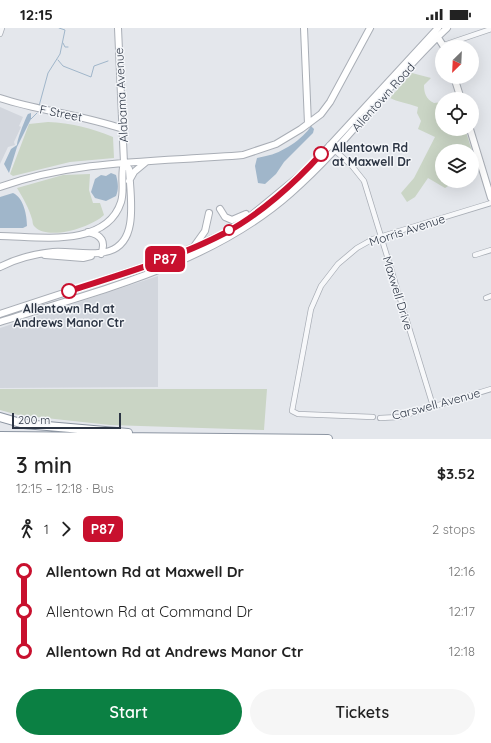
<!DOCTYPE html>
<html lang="en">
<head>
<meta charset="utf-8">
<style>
	body { margin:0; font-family:Quicksand,sans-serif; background:#f6f6f6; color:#222; height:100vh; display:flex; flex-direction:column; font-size:15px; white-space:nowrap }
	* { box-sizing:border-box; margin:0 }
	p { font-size:13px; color:#767676 }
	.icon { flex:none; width:22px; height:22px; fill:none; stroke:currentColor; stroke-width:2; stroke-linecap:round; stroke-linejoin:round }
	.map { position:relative; height:411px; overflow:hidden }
	.panel { display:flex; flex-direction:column; background:#fff; flex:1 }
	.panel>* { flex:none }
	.badge { padding:0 8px; border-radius:6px; font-size:14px; line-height:26px }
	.needle { width:26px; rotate:204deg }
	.buttons { position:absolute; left:435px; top:12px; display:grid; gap:8px }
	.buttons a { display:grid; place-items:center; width:44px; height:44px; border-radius:50%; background:#fff; box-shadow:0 4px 16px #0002; font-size:20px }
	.scale { position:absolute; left:12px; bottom:10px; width:109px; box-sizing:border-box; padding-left:4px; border:2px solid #2c3544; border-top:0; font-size:11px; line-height:14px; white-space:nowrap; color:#2c3544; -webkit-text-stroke:3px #f4f6f9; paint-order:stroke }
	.map>.badge { position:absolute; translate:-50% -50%; box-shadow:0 0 0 2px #fff }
	.legs { display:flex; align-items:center; gap:6px; height:44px; padding:0 16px; font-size:13px }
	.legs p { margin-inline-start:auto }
	.overview { display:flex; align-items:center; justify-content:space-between; height:68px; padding:0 16px }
	h1 { font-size:22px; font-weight:600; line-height:30px }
	.cta { display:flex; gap:8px; margin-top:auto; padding:8px 16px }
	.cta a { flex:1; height:46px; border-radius:24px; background:#0b8043; color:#fff; font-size:16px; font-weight:600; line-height:46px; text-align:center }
	.cta a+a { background:#f6f6f6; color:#222 }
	ul { padding:0 16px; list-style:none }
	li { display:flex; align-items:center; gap:14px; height:40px; font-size:15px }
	li i { display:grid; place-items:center; width:6px; height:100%; margin:0 5px; background:currentColor }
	li i::after { content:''; width:10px; height:10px; margin:-5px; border:3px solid; border-radius:50%; background:#fff }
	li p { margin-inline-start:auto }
	li:first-child i { background:linear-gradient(#0000 50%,currentColor 0) }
	li:last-child i { background:linear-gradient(currentColor 50%,#0000 0) }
	.status { display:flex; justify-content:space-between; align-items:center; height:28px; padding:0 20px; background:#fff; direction:ltr }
	.status svg { height:11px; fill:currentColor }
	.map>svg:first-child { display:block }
	.built { fill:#d2d6dd }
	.green { fill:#cad5c5 }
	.water { fill:#a0b6ca }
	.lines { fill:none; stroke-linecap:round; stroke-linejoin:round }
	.stream { stroke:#a0b6ca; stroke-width:1 }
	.street-casing { stroke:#a9aeb6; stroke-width:6 }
	.secondary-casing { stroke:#a9aeb6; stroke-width:8 }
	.highway-casing { stroke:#8c95a2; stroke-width:10 }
	.street { stroke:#f7f8fa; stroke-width:4.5 }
	.secondary { stroke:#fff; stroke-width:6 }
	.highway { stroke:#fff; stroke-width:8 }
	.line-1-casing { stroke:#fff; stroke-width:9 }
	.line-1 { stroke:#c8102e; stroke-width:6 }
	.stop-1-dot { fill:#fff; stroke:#c8102e; stroke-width:2 }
	.labels { text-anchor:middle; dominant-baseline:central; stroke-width:3; stroke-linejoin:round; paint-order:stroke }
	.street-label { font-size:12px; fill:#2c3544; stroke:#f4f6f9 }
	.stop-label { font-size:12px; font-weight:bold; fill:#2c3544; stroke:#f4f6f9; text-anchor:start }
</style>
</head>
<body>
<div class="status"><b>12:15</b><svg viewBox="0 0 49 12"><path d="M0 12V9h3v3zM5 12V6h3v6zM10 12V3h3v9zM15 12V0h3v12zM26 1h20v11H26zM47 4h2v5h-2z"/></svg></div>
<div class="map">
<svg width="491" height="411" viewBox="0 0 491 411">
	<rect width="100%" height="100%" fill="#e4e7ec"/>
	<!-- built -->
	<path class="built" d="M0 79 23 89 19 98 21 99 14 114 15 117 8 119 0 136Z
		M158 248V359L0 360V300Z"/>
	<!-- green -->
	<path class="green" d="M412 45 431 50 424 57C424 65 426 71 434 75L442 74V101H465L478 141 472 144V123H442V153H456L445 160 428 150 415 169 407 174 401 165 414 150 435 109 418 101 421 93 417 85 418 79C408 75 397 74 390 70Z
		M48 94C71 95 91 100 113 109L114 130 70 134 13 148 10 146 29 96Z
		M90 146 89 162 93 175H100L104 187C92 199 49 213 35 199 32 196 33 194 32 191 29 180 23 170 17 160L63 147Z
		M0 361H267L264 402 110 397 18 387 0 382Z"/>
	<!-- water -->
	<path class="water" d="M31 85V91L17 119 9 145 4 136 11 121 17 117C17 112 25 91 28 86Z
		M311 98 314 101 313 105 284 134 276 146 265 156 258 155 255 138 257 130C260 129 263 129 266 128 282 125 303 111 311 98Z
		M111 145 116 147C118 154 119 161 116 168L106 173 95 170 91 164 95 151 101 147 106 148Z
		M13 165C24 170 27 188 27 198L23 200H0V169Z"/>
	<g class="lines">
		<!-- stream -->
		<path class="stream" d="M63 15 65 19H68
			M58 32 63 38 91 49 94 38 108 33
			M39 78 48 45 60 26 65 2 59 0
			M31 91 37 85"/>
		<defs>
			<path id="street" d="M0 6 2 0
				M444 17 491 1
				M329 117 352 138 364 153 433 378
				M475 227 491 222
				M486 270 491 268
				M373 389 298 386 292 383 311 281 321 258 338 236 357 220 373 211 491 175
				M380 390 399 389 491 361"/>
			<path id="secondary" d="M304 0 308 96
				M435 5 444 19
				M454 49 461 71
				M0 70C40 83 83 87 123 101
				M470 101 491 170
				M129 153 134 144 146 134
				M0 159C78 131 161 134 243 127L276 116 301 101 321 86 330 74 370 0
				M220 181 225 189 232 192 246 186
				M88 204C102 207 106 214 101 226
				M0 208C36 208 106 221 121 174 125 161 120 148 124 135L118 0
				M195 217 205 203 209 185
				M45 227 83 230 91 228
				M0 239C17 230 34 226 53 224 81 222 123 238 130 196 133 179 130 159 129 141L124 135
				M0 286 167 231 225 205 248 190 310 139 438 0
				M0 294C100 262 211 236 291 165 348 115 391 52 447 0"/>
			<path id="highway" d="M0 389 24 396 128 405
				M0 408 328 411"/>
		</defs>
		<!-- street casing -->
		<use href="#street" class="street-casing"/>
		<!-- secondary casing -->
		<use href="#secondary" class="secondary-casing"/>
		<!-- highway casing -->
		<use href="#highway" class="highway-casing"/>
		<!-- street -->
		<use href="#street" class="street"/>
		<!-- secondary -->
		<use href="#secondary" class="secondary"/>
		<!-- highway -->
		<use href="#highway" class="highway"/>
	</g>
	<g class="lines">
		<defs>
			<path id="line-1" d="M69 263C122 246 175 231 225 205 259 187 295 155 321 126"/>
		</defs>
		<!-- line-1 casing -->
		<use href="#line-1" class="line-1-casing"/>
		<!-- line-1 -->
		<use href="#line-1" class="line-1"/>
	</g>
	<!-- markers -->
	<g class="stop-1-dot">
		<circle cx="321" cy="126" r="7"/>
		<circle cx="229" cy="202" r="5"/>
		<circle cx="69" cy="263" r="7"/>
	</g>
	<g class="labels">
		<!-- street labels -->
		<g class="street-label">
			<text transform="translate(121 67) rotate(-93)">Alabama Avenue</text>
			<text transform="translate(383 69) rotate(-48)">Allentown Road</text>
			<text transform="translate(61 85) rotate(11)">F Street</text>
			<text transform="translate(407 202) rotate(-18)">Morris Avenue</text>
			<text transform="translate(398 265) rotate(73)">Maxwell Drive</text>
			<text transform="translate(436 376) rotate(-15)">Carswell Avenue</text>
		</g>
		<!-- stop labels -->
		<g class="stop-label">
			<text x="332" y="119">Allentown Rd<tspan x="332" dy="14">at Maxwell Dr</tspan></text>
			<text x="69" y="280" text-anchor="middle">Allentown Rd at<tspan x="69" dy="14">Andrews Manor Ctr</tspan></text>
		</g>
	</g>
</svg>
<div class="buttons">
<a><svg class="needle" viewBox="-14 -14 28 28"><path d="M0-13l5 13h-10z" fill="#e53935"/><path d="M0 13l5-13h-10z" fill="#767676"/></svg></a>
<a><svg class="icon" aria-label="locate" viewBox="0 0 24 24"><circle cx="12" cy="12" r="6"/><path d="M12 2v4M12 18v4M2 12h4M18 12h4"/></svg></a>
<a><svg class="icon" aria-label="layers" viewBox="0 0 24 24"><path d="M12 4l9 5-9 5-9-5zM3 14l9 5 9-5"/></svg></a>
</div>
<div class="scale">200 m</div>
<b class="badge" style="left:165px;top:231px;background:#c8102e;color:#fff">P87</b>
</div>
<section class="panel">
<div class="overview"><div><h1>3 min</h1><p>12:15 – 12:18 · Bus</p></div><b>$3.52</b></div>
<div class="legs"><svg class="icon" aria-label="walk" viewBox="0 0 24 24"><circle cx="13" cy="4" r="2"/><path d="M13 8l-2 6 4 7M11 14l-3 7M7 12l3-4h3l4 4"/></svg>1<svg class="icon" aria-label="forward" viewBox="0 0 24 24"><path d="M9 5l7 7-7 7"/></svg><b class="badge" style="background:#c8102e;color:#fff">P87</b><p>2 stops</p></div>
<ul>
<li><i style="color:#c8102e"></i><b>Allentown Rd at Maxwell Dr</b><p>12:16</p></li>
<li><i style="color:#c8102e"></i><span>Allentown Rd at Command Dr</span><p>12:17</p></li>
<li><i style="color:#c8102e"></i><b>Allentown Rd at Andrews Manor Ctr</b><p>12:18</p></li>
</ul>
<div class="cta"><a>Start</a><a>Tickets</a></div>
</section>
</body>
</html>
